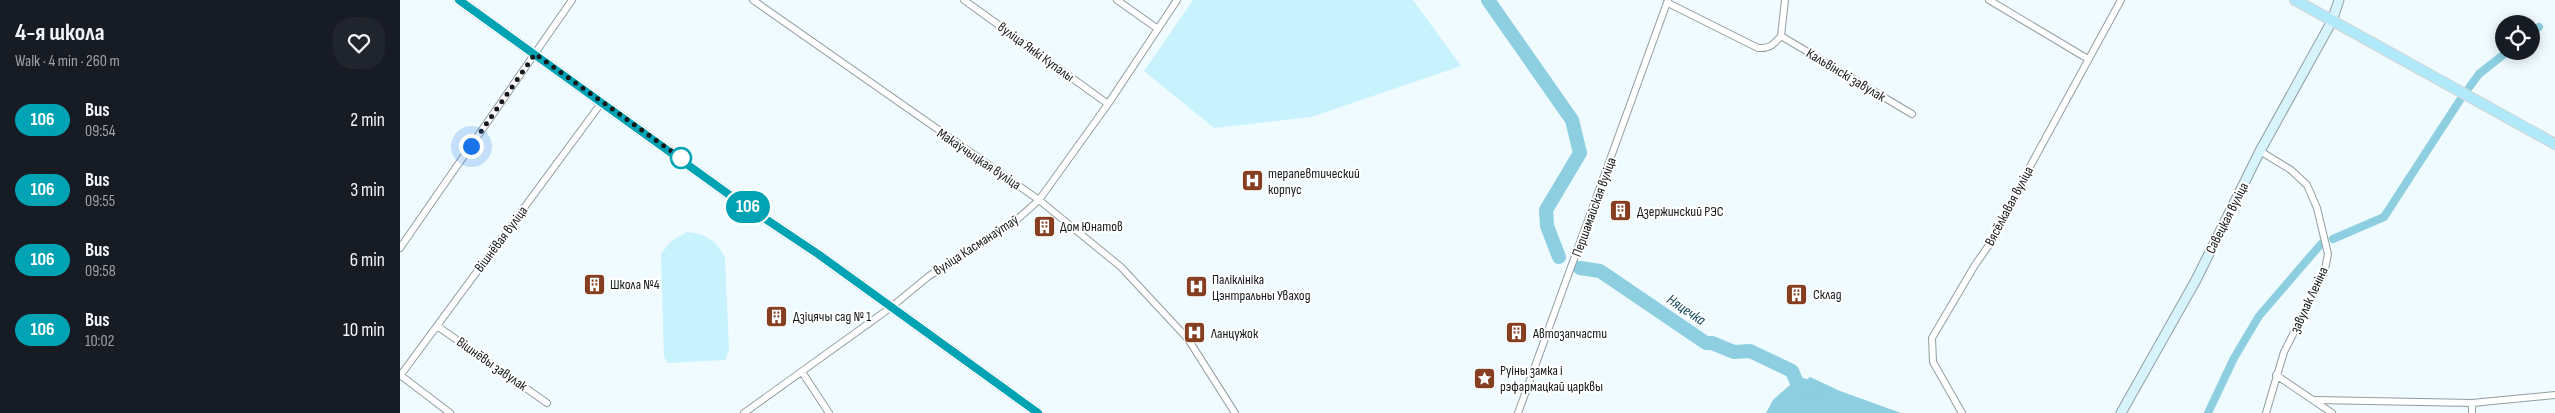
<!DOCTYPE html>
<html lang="en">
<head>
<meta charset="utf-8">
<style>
	body { margin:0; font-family:"Sofia Sans Condensed",sans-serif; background:#20242c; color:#f1f3f6; height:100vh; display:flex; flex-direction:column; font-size:19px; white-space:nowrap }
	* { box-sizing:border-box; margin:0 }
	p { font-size:16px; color:#9ea1a6 }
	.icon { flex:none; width:28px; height:28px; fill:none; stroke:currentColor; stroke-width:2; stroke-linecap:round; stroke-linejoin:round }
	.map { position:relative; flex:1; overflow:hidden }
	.details { display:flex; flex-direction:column; background:#171b24; width:400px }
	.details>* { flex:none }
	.badge { padding:0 10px; border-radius:16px; font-size:18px; line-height:32px }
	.fabs { position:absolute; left:2095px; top:15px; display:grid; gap:10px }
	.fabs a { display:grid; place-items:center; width:45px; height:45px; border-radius:50%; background:#171b24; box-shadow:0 2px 12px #0003; font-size:25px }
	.you { position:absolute; width:25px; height:25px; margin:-12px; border:4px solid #fff; border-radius:50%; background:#1a73e8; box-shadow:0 0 0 8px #1a73e833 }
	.map>.badge { position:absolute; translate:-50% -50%; box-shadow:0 0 0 2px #fff }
	.round { display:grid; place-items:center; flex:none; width:52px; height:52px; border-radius:20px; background:#20242c }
	.overview { display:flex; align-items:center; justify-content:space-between; height:85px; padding:0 15px }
	h1 { font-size:24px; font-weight:700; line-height:38px }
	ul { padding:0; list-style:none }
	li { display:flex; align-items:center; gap:15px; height:70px; padding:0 15px }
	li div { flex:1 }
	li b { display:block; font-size:19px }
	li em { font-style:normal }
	li .badge { min-width:55px; font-weight:700; text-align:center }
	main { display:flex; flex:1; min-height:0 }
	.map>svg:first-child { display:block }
	.green { fill:#c9f2ff }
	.water { fill:#8dcee1 }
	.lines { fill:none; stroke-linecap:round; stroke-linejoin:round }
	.canal { stroke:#8dcee1; stroke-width:8 }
	.river { stroke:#8dcee1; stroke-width:14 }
	.street-casing { stroke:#929ea1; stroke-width:8 }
	.secondary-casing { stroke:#929ea1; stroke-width:11 }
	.primary-casing { stroke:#d5d6d6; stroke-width:12 }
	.street { stroke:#fff; stroke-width:6 }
	.secondary { stroke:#d7f4fc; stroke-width:9 }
	.primary { stroke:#afe9fa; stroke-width:10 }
	.line-casing { stroke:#fff; stroke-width:11 }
	.line { stroke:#00a3b4; stroke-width:8 }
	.walk { stroke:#15191b; stroke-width:5; stroke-dasharray:0 9 }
	.stop-dot { fill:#fff; stroke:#00a3b4; stroke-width:2.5 }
	.labels { text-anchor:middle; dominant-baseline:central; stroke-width:4; stroke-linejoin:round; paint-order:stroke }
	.street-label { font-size:14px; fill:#15191b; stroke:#fff }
	.poi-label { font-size:14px; fill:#15191b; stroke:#fff; text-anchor:start }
	.water-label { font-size:15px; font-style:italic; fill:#104856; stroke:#fff }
</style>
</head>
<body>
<main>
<section class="details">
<div class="overview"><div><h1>4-я школа</h1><p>Walk · 4 min · 260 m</p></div><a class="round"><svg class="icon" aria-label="heart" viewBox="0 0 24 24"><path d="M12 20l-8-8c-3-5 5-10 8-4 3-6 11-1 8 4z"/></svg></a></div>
<ul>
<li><span class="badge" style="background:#00a3b4;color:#fff">106</span><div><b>Bus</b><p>09:54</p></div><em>2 min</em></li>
<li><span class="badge" style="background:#00a3b4;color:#fff">106</span><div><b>Bus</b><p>09:55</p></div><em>3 min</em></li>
<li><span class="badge" style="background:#00a3b4;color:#fff">106</span><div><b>Bus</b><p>09:58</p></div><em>6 min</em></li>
<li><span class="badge" style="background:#00a3b4;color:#fff">106</span><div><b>Bus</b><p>10:02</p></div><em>10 min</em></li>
</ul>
</section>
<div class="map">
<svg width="2155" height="413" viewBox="0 0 2155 413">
	<rect width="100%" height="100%" fill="#effbff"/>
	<!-- green -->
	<path class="green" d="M793 0H1013L1061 66 911 117 814 128 744 71Z
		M287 232C306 233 317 241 325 258L329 350 325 360 267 363 264 356 261 254 270 242Z"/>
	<!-- water -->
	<path class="water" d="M1410 377 1440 391 1501 413H1366L1373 400 1390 385H1400Z"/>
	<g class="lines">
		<!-- canal -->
		<path class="canal" d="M2131 33 2139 27
			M2068 89 2079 74 2108 51
			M1933 239 1984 217 2060 100
			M1808 413 1834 358 1859 316 1921 244"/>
		<!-- river -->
		<path class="river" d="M1088 0 1172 120 1180 153 1146 210 1147 226 1159 257
			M1180 268 1200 271 1306 343H1312L1334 352 1350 351 1392 371 1397 383 1417 390"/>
		<defs>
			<path id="street" d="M353 0 639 200 721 267 788 339 835 413
				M564 0 708 104
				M717 0 758 29
				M1589 0 1688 59
				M1268 3 1358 48C1370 49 1374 44 1381 36
				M1381 36 1512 114
				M1381 36 1385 0
				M1860 151 1891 170 1907 185 1917 208 1928 254 1924 274 1884 352 1866 413
				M0 248 172 0
				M37 326 147 403
				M402 372 429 413
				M0 375 50 413
				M1876 375 1932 413
				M0 376 202 102
				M1916 400 2072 403 2155 395
				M2072 403V413
				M344 413 490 308 529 276 612 224 639 200 708 104 777 0
				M1118 413 1268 0
				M1562 413 1533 362 1532 338 1575 265 1594 238 1633 161 1721 0"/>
			<path id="secondary" d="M59 0 331 196 418 254 638 413
				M1721 413 1796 280 1860 151 1932 21 1939 0"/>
			<path id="primary" d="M1895 0 2155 144"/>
		</defs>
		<!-- street casing -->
		<use href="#street" class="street-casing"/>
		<!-- secondary casing -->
		<use href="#secondary" class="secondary-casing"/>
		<!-- primary casing -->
		<use href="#primary" class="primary-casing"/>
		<!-- street -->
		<use href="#street" class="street"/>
		<!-- secondary -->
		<use href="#secondary" class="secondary"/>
		<!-- primary -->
		<use href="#primary" class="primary"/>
	</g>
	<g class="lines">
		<defs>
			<path id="line" d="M59 0 331 196 418 254 638 413"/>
		</defs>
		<!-- line casing -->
		<use href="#line" class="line-casing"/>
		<!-- line -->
		<use href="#line" class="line"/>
		<!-- walk -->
		<path class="walk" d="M71 146 135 54 281 158"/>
	</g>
	<!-- icons -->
	<defs>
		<symbol id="hospital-square" viewBox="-11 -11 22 22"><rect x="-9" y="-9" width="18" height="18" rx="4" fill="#863e20" stroke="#fff"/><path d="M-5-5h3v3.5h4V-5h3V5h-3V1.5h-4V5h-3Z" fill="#fff"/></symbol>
		<symbol id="building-square" viewBox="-11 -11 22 22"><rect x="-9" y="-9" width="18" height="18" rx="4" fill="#863e20" stroke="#fff"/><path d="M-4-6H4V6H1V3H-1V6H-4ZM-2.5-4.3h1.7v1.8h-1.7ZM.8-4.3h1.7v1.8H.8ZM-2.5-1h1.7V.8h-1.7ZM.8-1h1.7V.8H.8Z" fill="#fff"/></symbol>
		<symbol id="sight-square" viewBox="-11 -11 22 22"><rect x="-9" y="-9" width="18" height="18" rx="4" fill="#863e20" stroke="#fff"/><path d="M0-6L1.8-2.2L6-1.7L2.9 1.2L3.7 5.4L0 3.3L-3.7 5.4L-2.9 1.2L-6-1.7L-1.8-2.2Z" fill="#fff"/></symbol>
	</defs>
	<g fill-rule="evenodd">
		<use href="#hospital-square" x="840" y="168" width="25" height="25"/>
		<use href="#building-square" x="1208" y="198" width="25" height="25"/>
		<use href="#building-square" x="632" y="214" width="25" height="25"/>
		<use href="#building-square" x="182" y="272" width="25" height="25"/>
		<use href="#hospital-square" x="784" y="274" width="25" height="25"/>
		<use href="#building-square" x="1384" y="282" width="25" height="25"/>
		<use href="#building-square" x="364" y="304" width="25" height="25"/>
		<use href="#hospital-square" x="782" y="320" width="25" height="25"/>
		<use href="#building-square" x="1104" y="320" width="25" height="25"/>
		<use href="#sight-square" x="1072" y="366" width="25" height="25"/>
	</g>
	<!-- markers -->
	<circle class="stop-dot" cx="281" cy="158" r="10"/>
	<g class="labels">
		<!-- street labels -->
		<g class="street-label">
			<text transform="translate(636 52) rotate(36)">вуліца Янкі Купалы</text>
			<text transform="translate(1446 75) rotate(31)">Кальвінскі завулак</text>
			<text transform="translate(579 159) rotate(34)">Макаўчыцкая вуліца</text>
			<text transform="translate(1609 206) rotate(-62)">Вясёлкавая вуліца</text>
			<text transform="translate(1194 207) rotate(-70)">Першамайская вуліца</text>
			<text transform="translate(1827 218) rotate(-63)">Савецкая вуліца</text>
			<text transform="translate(101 239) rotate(-53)">Вішнёвая вуліца</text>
			<text transform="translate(576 245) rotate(-33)">вуліца Касманаўтаў</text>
			<text transform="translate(1909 300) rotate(-65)">завулак Леніна</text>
			<text transform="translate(92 364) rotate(35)">Вішнёвы завулак</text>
		</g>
		<!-- poi labels -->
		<g class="poi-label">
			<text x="868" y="173">терапевтический<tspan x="868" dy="16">корпус</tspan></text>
			<text x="1237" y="211">Дзержинский РЭС</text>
			<text x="660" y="226">Дом Юнатов</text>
			<text x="812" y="279">Паліклініка<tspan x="812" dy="16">Цэнтральны Уваход</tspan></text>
			<text x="210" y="284">Школа №4</text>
			<text x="1413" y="294">Склад</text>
			<text x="393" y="316">Дзіцячы сад № 1</text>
			<text x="811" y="333">Ланцужок</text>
			<text x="1133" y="333">Автозапчасти</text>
			<text x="1100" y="370">Руіны замка і<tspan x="1100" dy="16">рэфармацкай царквы</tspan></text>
		</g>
		<!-- water labels -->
		<g class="water-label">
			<text transform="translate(1286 310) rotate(34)">Няцечка</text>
		</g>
	</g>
</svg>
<div class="fabs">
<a><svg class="icon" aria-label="locate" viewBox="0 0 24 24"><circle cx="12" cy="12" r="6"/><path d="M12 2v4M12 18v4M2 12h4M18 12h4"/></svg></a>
</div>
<div class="you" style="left:71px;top:146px"></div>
<b class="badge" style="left:348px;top:207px;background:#00a3b4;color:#fff">106</b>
</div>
</main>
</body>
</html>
